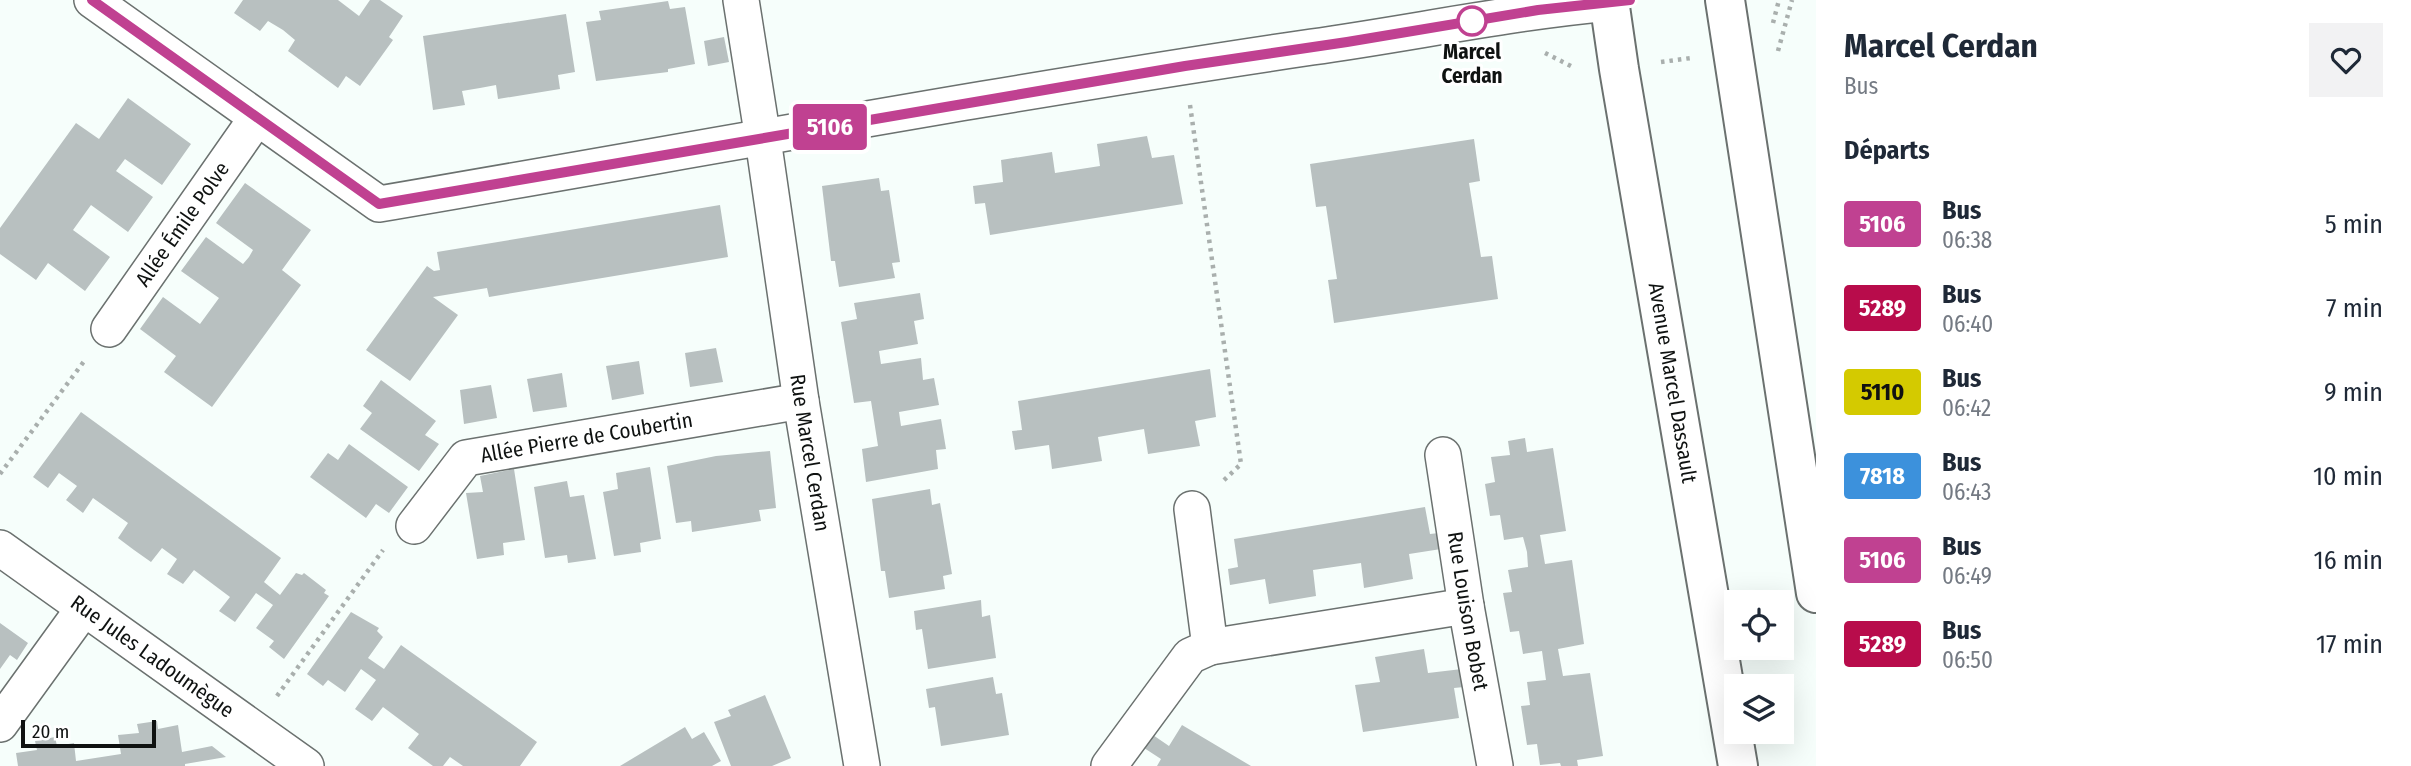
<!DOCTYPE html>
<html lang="fr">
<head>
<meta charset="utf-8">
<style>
	body { margin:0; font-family:"Fira Sans Condensed",sans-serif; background:#f2f2f3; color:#1f2937; height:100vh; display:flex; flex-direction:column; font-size:26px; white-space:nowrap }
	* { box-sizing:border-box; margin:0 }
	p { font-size:23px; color:#747a83 }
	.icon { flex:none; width:38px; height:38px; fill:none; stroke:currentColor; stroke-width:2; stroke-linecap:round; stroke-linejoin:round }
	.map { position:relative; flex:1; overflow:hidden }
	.details { display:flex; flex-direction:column; background:#fff; width:595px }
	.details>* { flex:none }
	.badge { padding:0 14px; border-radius:5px; font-size:24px; line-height:46px }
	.controls { position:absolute; left:1724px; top:590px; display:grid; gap:14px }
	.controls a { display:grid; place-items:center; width:70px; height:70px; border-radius:0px; background:#fff; box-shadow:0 7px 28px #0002; font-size:35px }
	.scale { position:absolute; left:21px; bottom:18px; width:135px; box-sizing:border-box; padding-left:7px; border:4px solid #0f1211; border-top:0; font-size:19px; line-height:24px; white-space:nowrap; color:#0f1211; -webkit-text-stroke:5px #fff; paint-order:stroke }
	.map>.badge { position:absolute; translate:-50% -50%; box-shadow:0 0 0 4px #fff }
	h2 { padding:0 28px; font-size:26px; line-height:63px }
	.round { display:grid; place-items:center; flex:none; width:74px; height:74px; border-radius:0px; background:#f2f2f3 }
	.overview { display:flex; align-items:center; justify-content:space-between; height:119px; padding:0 28px }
	h1 { font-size:33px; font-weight:700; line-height:52px }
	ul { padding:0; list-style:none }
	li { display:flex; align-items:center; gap:21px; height:84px; padding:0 28px }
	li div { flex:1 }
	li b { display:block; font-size:26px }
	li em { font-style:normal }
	li .badge { min-width:77px; font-weight:700; text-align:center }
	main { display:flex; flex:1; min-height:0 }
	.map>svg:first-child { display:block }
	.building { fill:#b8c0c0 }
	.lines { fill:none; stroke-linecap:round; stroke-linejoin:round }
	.street-casing { stroke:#6b716f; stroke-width:38 }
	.primary-casing { stroke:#6b716f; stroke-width:42 }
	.path { stroke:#a9afad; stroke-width:4.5; stroke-dasharray:3.5 5; stroke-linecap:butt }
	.street { stroke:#fff; stroke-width:35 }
	.primary { stroke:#fff; stroke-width:38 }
	.line-casing { stroke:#fff; stroke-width:16 }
	.line { stroke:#c04191; stroke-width:10 }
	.stop-dot { fill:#fff; stroke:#c04191; stroke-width:3.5 }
	.labels { text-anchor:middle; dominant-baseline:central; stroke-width:6; stroke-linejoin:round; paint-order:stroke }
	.stop-label { font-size:21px; font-weight:bold; fill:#0f1211; stroke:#fff }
	.street-label { font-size:21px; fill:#0f1211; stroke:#fff }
</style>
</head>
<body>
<main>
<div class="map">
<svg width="1816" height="766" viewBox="0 0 1816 766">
	<rect width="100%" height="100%" fill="#f6fefb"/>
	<!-- building -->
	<path class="building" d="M243 0H338L359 16 370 0H380L403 16 389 37 393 40 360 86 346 76 338 88 288 51 295 40 283 30 268 21 260 31 234 13Z
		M668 1 670 9 685 7 695 64 668 69V72L596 81 586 22 601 20 599 11Z
		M566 14 575 72 558 75 560 89 498 99 496 85 480 88 462 91 465 105 433 110 423 36Z
		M724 37 729 62 708 66 704 41Z
		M128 98 191 144 162 185 125 159 116 171 153 197 128 232 91 205 73 230 110 257 85 291 48 263 36 280 0 254V228L76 123 99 139Z
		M1147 136 1152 158 1174 155 1183 204 990 235 985 203 975 204 973 186 1003 182 1001 160 1052 152 1055 173 1100 166 1097 144Z
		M1474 139 1480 181 1469 183 1481 257 1492 256 1498 299 1334 323 1328 280 1337 279 1326 206 1316 207 1310 164Z
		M879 178 881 191 889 190 900 262 892 263 895 278 839 287 835 261H831L822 186Z
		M245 183 311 230 282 270 301 285 212 407 164 372 176 356 140 329 163 297 200 324 219 298 181 271 206 237 243 264 249 257 253 250 216 223Z
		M720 205 728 257 489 297 487 288 433 297 458 315 410 381 366 350 427 266 434 271 440 270 437 252Z
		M920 293 924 319 914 321 918 344 879 351 881 364 921 358 923 380 934 378 939 405 899 412 901 426 941 419 946 449 936 450 938 469 866 482 862 449 878 446 871 401 854 403 841 322 857 319 854 303Z
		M716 348 723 382 690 387 685 353Z
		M639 361 644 394 612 400 606 366Z
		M1210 369 1216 417 1195 421 1200 446 1148 454 1144 429 1098 437 1102 461 1052 469 1049 445 1015 450 1012 431 1022 430 1018 401Z
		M562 373 567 407 533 412 527 379Z
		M381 380 436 421 425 435 439 444 419 471 360 429 372 413 363 406Z
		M491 385 497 418 464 424 460 390Z
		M81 412 281 558 264 582 280 595 296 573 302 575 304 573 326 590 324 593 329 596 284 659 269 647 274 641 256 628 273 605 256 593 235 622 219 611 230 597 194 570 183 584 167 574 177 559 162 548 151 562 134 550 118 538 128 523 93 498 83 513 66 500 77 486 59 473 48 488 33 477Z
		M1525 438 1527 452 1553 448 1566 531 1540 535 1545 564 1572 560 1584 644 1558 649 1563 676 1590 673 1603 756 1577 760 1578 766H1561L1560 763 1540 765 1537 744 1527 745 1521 706 1530 705 1527 682 1546 680 1542 651 1523 654 1519 631 1510 632 1503 593 1512 592 1508 570 1528 567 1527 552 1523 537 1504 540 1500 515 1490 516 1485 484 1495 482 1491 457 1510 455 1508 441Z
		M349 444 408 487 389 513 376 504 366 518 310 477 328 453 338 460Z
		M770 451 776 508 759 510 761 521 692 532 691 521 676 523 667 466 716 456Z
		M650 467 661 539 640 543 641 552 614 556 603 492 618 489 616 473Z
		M514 469 525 540 503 543 504 555 477 559 466 493 483 492 480 476Z
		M567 481 570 497 584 495 596 559 568 563 567 555 545 558 534 487Z
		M930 489 932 505 940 503 952 574 943 576 945 589 889 598 885 571H881L872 499Z
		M1425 507 1430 534 1439 533 1441 549 1409 554 1413 579 1364 588 1361 563 1313 570 1316 596 1269 604 1265 579 1230 585 1228 569 1238 567 1234 539Z
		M981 600 982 617 990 615 996 658 928 669 922 629 916 630 914 611Z
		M351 612 379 628 377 631 383 637 368 658 384 669 401 645 537 742 520 766H463L450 757 443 766H433L408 748 419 734 383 707 372 721 355 709 376 680 361 669 345 692 328 680 323 686 307 674Z
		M0 623 28 643 17 660 10 655 0 669Z
		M1424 649 1428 673 1462 669 1464 687 1454 688 1459 718 1363 732 1355 685 1380 682 1375 657Z
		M993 677 996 694 1002 693 1009 735 941 746 935 707 929 708 926 689Z
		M765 695 791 758 772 766H731L714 722 731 716 728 710Z
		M157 721 158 729 178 725 182 752 212 746 226 757 185 764V766H18L16 753 37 750 35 741 55 737 57 746 74 743 76 761 121 754 118 735 139 733 137 724Z
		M1182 725 1251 766H1157L1161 759 1141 746 1150 733 1169 746Z
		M685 727 692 739 704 732 721 761 712 766H620Z"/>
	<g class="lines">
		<defs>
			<g id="street">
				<path d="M92 0 379 204C690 151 1000 93 1312 47 1412 33 1510 12 1610 3"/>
				<path id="s1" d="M741 0 763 139 801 401 862 766"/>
				<path id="s2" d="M109 329 256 119"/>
				<path id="s3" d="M1443 455 1466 606 1495 766"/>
				<path id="s4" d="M414 526 466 458 801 401"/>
				<path id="s5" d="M0 548 306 766"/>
				<path d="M1210 647 1466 606"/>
				<path d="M0 724 84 608"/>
				<path d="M1109 766 1190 656 1210 647 1192 509"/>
			</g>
			<g id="primary">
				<path id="s6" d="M1609 0 1619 69 1738 766"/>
				<path d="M1725 0 1816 593"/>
			</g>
		</defs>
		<!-- street casing -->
		<use href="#street" class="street-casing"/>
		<!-- primary casing -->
		<use href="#primary" class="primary-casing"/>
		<!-- path -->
		<path class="path" d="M1773 23 1779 0
			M1778 51 1792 0
			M1545 53 1575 68
			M1661 62 1691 58
			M1190 105 1241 464 1221 483
			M0 474 85 360
			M277 696 383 550"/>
		<!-- street -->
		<use href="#street" class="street"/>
		<!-- primary -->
		<use href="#primary" class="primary"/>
	</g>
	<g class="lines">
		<defs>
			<path id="line" d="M92 0 379 204 1185 66 1347 42 1538 10 1630 0"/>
		</defs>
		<!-- line casing -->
		<use href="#line" class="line-casing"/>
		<!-- line -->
		<use href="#line" class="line"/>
	</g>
	<!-- markers -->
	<circle class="stop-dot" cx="1472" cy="21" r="14"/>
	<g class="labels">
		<!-- stop labels -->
		<g class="stop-label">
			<text x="1472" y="52">Marcel<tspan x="1472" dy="24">Cerdan</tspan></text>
		</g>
		<!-- street labels -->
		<g class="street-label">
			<text stroke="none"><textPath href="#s2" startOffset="128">Allée Émile Polve</textPath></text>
			<text stroke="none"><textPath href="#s6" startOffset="388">Avenue Marcel Dassault</textPath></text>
			<text stroke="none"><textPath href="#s4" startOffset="208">Allée Pierre de Coubertin</textPath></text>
			<text stroke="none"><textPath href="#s1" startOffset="458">Rue Marcel Cerdan</textPath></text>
			<text stroke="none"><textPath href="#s3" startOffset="158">Rue Louison Bobet</textPath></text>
			<text stroke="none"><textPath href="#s5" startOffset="187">Rue Jules Ladoumègue</textPath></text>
		</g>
	</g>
</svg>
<div class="controls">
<a><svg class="icon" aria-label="locate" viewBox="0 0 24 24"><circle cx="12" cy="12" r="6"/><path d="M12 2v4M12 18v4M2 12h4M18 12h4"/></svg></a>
<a><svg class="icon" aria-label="layers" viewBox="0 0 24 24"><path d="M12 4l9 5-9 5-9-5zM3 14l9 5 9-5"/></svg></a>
</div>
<div class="scale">20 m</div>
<b class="badge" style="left:830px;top:127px;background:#c04191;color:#fff">5106</b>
</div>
<section class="details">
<div class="overview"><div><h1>Marcel Cerdan</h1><p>Bus</p></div><a class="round"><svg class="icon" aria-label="heart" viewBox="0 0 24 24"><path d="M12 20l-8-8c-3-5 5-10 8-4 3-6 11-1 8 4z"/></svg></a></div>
<h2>Départs</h2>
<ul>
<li><span class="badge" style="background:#c04191;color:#fff">5106</span><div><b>Bus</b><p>06:38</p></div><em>5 min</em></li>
<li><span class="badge" style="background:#b80c4b;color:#fff">5289</span><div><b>Bus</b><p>06:40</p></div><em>7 min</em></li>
<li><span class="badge" style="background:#d4ca00;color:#111">5110</span><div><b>Bus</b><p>06:42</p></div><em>9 min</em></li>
<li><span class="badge" style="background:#3c91dc;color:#fff">7818</span><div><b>Bus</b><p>06:43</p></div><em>10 min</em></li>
<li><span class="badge" style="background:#c04191;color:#fff">5106</span><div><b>Bus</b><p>06:49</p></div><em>16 min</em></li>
<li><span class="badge" style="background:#b80c4b;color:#fff">5289</span><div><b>Bus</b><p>06:50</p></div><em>17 min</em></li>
</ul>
</section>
</main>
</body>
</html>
